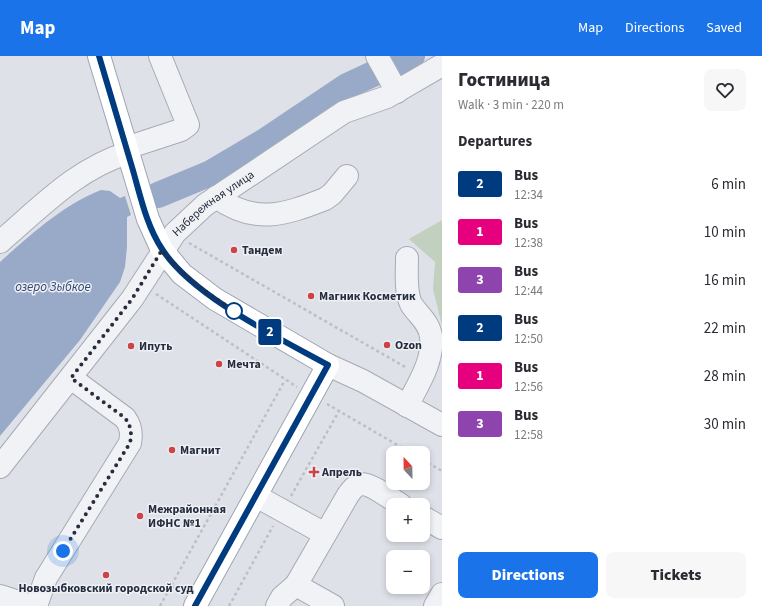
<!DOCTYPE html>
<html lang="en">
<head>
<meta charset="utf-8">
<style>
	body { margin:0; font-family:"Source Sans 3",sans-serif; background:#f7f7f7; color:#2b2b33; height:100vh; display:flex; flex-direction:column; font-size:15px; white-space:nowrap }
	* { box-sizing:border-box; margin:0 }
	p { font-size:13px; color:#7c7c81 }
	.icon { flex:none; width:22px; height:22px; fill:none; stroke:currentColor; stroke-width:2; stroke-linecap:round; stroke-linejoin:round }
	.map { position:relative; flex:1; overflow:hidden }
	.details { display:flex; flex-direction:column; background:#fff; width:320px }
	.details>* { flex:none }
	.badge { padding:0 8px; border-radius:3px; font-size:14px; line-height:26px }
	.needle { width:26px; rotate:338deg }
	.tools { position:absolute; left:386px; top:390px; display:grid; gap:8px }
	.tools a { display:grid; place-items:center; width:44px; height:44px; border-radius:8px; background:#fff; box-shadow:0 2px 6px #0003; font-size:20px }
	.you { position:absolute; width:20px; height:20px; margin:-10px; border:3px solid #fff; border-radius:50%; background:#1a73e8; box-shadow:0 0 0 6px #1a73e833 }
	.map>.badge { position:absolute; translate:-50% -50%; box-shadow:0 0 0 2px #fff }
	h2 { padding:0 16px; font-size:15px; line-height:36px }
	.round { display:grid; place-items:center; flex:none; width:42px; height:42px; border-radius:8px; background:#f7f7f7 }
	.overview { display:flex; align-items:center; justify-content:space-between; height:68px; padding:0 16px }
	h1 { font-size:19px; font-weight:800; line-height:30px }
	.primary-button { display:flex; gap:8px; margin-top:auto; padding:8px 16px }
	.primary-button a { flex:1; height:46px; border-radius:8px; background:#1a73e8; color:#fff; font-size:16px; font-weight:800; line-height:46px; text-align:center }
	.primary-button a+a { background:#f7f7f7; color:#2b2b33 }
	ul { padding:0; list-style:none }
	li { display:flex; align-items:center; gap:12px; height:48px; padding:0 16px }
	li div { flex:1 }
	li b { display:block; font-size:15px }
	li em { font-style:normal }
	li .badge { min-width:44px; font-weight:700; text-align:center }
	header { display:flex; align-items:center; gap:24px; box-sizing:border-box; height:56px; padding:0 20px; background:#1a73e8; color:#fff }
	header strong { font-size:19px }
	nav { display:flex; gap:22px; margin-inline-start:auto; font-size:14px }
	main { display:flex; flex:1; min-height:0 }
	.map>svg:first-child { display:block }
	.green { fill:#c2d1bf }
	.water { fill:#99aac8 }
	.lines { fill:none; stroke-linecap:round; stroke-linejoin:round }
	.river { stroke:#99aac8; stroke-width:26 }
	.minor-casing { stroke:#a7abb5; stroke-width:24 }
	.major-casing { stroke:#9da4b3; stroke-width:24 }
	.path { stroke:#bcbfc6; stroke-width:2.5; stroke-dasharray:3 3; stroke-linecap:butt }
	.minor { stroke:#f1f2f6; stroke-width:22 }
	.major { stroke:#fff; stroke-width:22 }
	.line-casing { stroke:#fff; stroke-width:9 }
	.line { stroke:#003b80; stroke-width:6 }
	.walk { stroke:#272d3e; stroke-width:4; stroke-dasharray:0 7.2 }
	.poi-dot { fill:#cd4348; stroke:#edf0f5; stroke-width:1.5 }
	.stop-dot { fill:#fff; stroke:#003b80; stroke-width:2 }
	.labels { text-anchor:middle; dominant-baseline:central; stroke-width:3; stroke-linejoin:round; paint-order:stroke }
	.street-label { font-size:12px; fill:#272d3e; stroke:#edf0f5 }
	.poi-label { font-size:12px; font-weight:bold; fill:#272d3e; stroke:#edf0f5; text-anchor:start }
	.water-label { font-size:13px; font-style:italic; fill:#324772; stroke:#edf0f5 }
</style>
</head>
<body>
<header>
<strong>Map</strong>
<nav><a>Map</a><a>Directions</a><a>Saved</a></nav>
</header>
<main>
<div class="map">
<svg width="442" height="550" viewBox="0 0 442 550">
	<rect width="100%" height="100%" fill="#dee1e8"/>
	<!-- green -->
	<path class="green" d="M442 164V270L433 233 435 206 409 183Z"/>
	<!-- water -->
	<path class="water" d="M101 134 110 135 120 142 125 140 131 159 127 161V191L125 211 120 226 80 284 0 380V206C30 179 63 149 101 134Z"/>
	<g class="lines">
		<!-- river -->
		<path class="river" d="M158 139 211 117 265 85 347 30 412 0"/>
		<defs>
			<g id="minor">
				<path d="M377 0 397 36"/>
				<path d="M126 92 181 74 188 69 160 0"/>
				<path d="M216 141C255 169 284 159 325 143L332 138 347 120"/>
				<path d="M0 186C40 152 77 112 128 97"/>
				<path d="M407 202C407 216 405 235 411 248 418 259 430 267 431 281 434 305 417 330 407 350"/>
				<path d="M328 309 363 325 442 369"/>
				<path id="s1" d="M0 411 132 243 175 177 205 149 344 56 387 41 442 9"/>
				<path d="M256 440 325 478"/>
				<path d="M423 461 442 472"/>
				<path d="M0 540 31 550"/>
				<path d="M36 550 46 522 130 387C132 377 131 370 125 362L71 322"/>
				<path d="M277 550 282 541 296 529"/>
				<path d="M333 550 296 529 348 439C351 435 355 429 361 428 370 427 393 444 401 449"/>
				<path d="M435 550 442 538"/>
			</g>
			<path id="major" d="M99 0 148 163 162 194 182 218 215 243 328 309 195 550"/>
		</defs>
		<!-- minor casing -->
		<use href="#minor" class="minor-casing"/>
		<!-- major casing -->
		<use href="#major" class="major-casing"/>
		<!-- path -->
		<path class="path" d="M189 187 407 312
			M156 238 297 331
			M327 348 411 397
			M423 404 442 415
			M291 440 339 355
			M172 530 184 536
			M160 550 285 324
			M229 550 273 470"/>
		<!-- minor -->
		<use href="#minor" class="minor"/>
		<!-- major -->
		<use href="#major" class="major"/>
	</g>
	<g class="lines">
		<defs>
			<path id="line" d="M99 0C110 37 121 74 132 111 140 138 146 169 162 193 192 240 279 282 328 309L195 550"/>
		</defs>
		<!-- line casing -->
		<use href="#line" class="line-casing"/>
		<!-- line -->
		<use href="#line" class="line"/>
		<!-- walk -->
		<path class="walk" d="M63 495 130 387C132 377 131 370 125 362L71 322 132 243 162 194C183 221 209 239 238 257L234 255"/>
	</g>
	<!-- markers -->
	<g class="poi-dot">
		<circle cx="234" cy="194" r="4"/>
		<circle cx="311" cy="240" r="4"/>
		<circle cx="387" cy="289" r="4"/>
		<circle cx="131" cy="290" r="4"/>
		<circle cx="219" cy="308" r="4"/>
		<circle cx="172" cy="394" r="4"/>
		<path d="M312 410h4v4h4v4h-4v4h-4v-4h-4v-4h4z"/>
		<circle cx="140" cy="460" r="4"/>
		<circle cx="106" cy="519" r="4"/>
	</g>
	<circle class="stop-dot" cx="234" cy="255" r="8"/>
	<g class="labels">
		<!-- street labels -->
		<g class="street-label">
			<text stroke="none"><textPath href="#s1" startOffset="341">Набережная улица</textPath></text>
		</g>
		<!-- poi labels -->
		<g class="poi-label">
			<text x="242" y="194">Тандем</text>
			<text x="319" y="240">Магник Косметик</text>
			<text x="395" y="289">Ozon</text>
			<text x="139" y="290">Ипуть</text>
			<text x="227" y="308">Мечта</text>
			<text x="180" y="394">Магнит</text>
			<text x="322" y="416">Апрель</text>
			<text x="148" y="453">Межрайонная<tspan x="148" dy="14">ИФНС №1</tspan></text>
			<text x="106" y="532" text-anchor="middle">Новозыбковский городской суд</text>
		</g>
		<!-- water labels -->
		<g class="water-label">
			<text x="53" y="231">озеро Зыбкое</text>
		</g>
	</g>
</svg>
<div class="tools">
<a><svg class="needle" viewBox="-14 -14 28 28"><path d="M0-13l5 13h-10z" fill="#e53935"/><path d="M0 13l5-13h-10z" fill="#7c7c81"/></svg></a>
<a>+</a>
<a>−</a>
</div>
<div class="you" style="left:63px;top:495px"></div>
<b class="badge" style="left:270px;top:276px;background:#003b80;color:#fff">2</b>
</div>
<section class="details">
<div class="overview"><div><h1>Гостиница</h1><p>Walk · 3 min · 220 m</p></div><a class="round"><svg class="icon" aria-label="heart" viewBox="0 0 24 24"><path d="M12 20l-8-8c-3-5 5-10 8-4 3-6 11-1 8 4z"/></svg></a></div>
<h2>Departures</h2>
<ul>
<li><span class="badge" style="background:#003b80;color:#fff">2</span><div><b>Bus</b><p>12:34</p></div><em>6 min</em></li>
<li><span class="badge" style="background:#e6007e;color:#fff">1</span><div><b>Bus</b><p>12:38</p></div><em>10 min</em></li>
<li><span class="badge" style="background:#8e44ad;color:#fff">3</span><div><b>Bus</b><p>12:44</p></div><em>16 min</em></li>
<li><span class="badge" style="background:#003b80;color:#fff">2</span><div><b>Bus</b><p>12:50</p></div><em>22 min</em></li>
<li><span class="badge" style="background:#e6007e;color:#fff">1</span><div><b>Bus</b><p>12:56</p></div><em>28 min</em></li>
<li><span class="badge" style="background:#8e44ad;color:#fff">3</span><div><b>Bus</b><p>12:58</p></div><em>30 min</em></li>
</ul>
<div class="primary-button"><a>Directions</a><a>Tickets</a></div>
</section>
</main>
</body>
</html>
